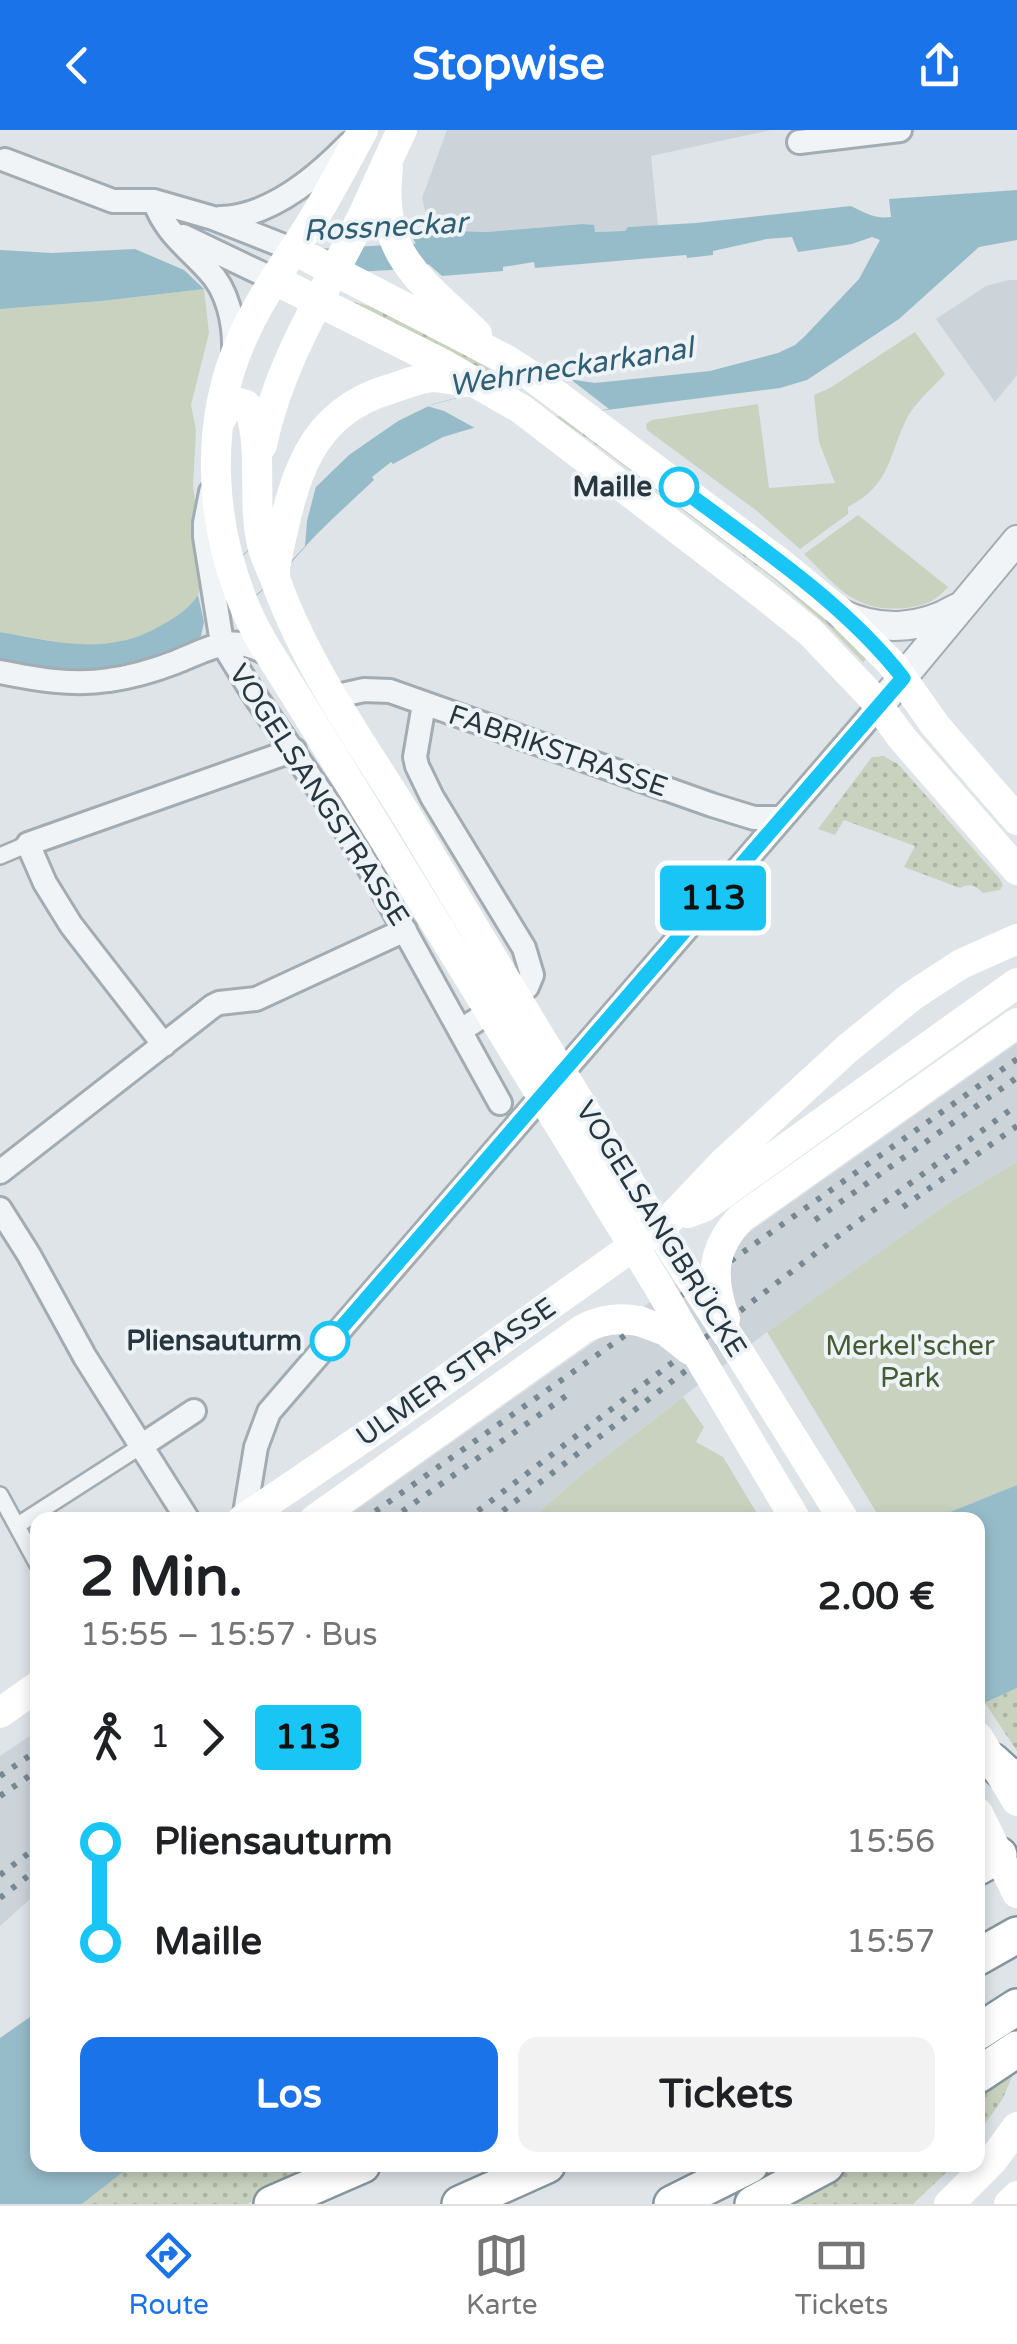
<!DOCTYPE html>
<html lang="de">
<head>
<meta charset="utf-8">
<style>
	body { margin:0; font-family:"Varela Round",sans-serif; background:#f2f2f2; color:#202124; height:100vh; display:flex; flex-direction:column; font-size:38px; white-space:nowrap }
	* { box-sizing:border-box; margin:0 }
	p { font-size:32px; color:#757577 }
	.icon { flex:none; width:55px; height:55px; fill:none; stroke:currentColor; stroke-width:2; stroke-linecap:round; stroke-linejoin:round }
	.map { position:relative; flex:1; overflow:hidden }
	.side { position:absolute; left:30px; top:1382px; width:955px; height:660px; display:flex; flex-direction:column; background:#fff; border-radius:20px; box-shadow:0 5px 15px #0003 }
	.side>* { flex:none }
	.badge { padding:0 20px; border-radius:8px; font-size:35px; line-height:65px }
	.map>.badge { position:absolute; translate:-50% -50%; box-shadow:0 0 0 5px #fff }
	.legs { display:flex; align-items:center; gap:15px; height:110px; padding:0 50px; font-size:32px }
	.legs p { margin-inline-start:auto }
	.overview { display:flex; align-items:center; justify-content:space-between; height:170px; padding:0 50px }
	h1 { font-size:55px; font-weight:700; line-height:75px }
	.primary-button { display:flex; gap:20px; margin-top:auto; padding:20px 50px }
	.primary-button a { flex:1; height:115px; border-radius:20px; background:#1a73e8; color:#fff; font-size:40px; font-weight:700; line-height:115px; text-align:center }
	.primary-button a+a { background:#f2f2f2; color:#202124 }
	ul { padding:0 50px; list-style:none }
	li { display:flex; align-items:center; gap:35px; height:100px; font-size:38px }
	li i { display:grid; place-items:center; width:15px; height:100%; margin:0 12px; background:currentColor }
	li i::after { content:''; width:25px; height:25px; margin:-12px; border:8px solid; border-radius:50%; background:#fff }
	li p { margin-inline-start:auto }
	li:first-child i { background:linear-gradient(#0000 50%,currentColor 0) }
	li:last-child i { background:linear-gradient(currentColor 50%,#0000 0) }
	header { display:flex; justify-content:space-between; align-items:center; height:130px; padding:0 50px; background:#1a73e8; color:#fff; font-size:45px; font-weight:700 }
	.tab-bar { display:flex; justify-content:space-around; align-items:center; height:140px; border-top:2px solid #e0e0e0; background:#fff; font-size:28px; color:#757577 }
	.tab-bar a { display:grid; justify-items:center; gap:5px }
	.tab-bar .active { color:#1a73e8 }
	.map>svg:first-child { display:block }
	.built { fill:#ccd4da }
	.grass { fill:url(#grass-dots) }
	.park { fill:#c8d2bf }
	.water { fill:#97bcc9 }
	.pier { fill:#dee4e8 }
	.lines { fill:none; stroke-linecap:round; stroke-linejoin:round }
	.canal { stroke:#97bcc9; stroke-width:25 }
	.pedestrian-casing { stroke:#a3acb2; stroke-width:20 }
	.minor-casing { stroke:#a3acb2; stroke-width:28 }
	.tertiary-casing { stroke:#a3acb2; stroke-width:32 }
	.trunk-casing { stroke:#85969f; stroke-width:40 }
	.pedestrian { stroke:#f1f4f6; stroke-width:15 }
	.minor { stroke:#f1f4f6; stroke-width:22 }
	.tertiary { stroke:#f1f4f6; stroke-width:28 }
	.secondary { stroke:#fff; stroke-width:30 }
	.trunk { stroke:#fff; stroke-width:35 }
	.rail { stroke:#778892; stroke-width:6; stroke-dasharray:5 10; stroke-linecap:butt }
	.secondary-bridge { stroke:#fff; stroke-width:30 }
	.line-1-casing { stroke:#fff; stroke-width:22 }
	.line-1 { stroke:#18c5f4; stroke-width:15 }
	.stop-1-dot { fill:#fff; stroke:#18c5f4; stroke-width:5 }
	.labels { text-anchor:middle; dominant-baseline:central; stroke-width:8; stroke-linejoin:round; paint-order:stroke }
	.stop-label { font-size:28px; font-weight:bold; fill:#27363f; stroke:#edf3f6; text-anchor:end }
	.street-label { font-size:28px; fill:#27363f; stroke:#edf3f6 }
	.park-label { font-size:28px; fill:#455b34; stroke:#edf3f6 }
	.water-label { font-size:30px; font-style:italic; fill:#305f74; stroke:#edf3f6 }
</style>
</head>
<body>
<header><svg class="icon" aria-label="back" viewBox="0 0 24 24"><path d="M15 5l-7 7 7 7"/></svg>Stopwise<svg class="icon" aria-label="share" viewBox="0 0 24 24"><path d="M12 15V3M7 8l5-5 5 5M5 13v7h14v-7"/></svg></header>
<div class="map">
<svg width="1017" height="2074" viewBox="0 0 1017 2074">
	<defs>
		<pattern id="grass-dots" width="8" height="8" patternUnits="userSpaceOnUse" patternTransform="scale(2.5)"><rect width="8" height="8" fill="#c8d2bf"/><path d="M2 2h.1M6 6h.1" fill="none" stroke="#acb5a5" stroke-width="1.8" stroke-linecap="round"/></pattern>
	</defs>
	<rect width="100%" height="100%" fill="#dee4e8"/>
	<!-- built -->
	<path class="built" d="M447 0H771L651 26 658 96 628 97 626 101 594 102 582 94 486 102 430 100 422 68Z
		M1009 150H1017V245L995 272 936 189 986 156Z
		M1017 913V1032L950 1072 767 1202 579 1347 530 1390H342Z
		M37 1601V1763L0 1796V1626Z"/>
	<!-- grass -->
	<path class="grass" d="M354 172 369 176 446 214 514 253 506 255 354 175Z
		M565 285 779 445 869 527 863 532 830 498 774 449 591 311 556 287Z
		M883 626 898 634 999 748 1003 755 1000 760 983 763C975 755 970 753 960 758L904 737 915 716 844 690 835 705 818 699 872 627Z
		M1017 1558V1621L985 1573Z
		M1017 1935 1002 1970 978 2004V1957Z
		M132 2035H274L300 2040 313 2035 317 2042 247 2074H82Z
		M846 2035H954L913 2074H775Z"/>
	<!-- park -->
	<path class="park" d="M204 159 209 203 191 275 196 300 193 356 204 442 198 465 192 474 174 489 153 501 120 512 90 516 73 515 0 502V179L102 171Z
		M915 202 945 244C933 257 917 271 908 286 888 325 892 354 848 377V384L800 419 757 381 647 300 646 294 652 290 758 274 769 358 835 353 819 312 814 265 830 258Z
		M858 385 948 457C936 471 924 476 906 478 854 483 838 457 804 424Z
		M1017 1032V1355L930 1390H881L767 1202 950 1072Z
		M683 1267 704 1297 696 1312 723 1327 761 1390H530L579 1347Z"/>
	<!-- water -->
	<path class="water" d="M1017 60V110L979 117 899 189 807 250 780 258 480 296 443 307 393 334 391 332 372 347 374 350C355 368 336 385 317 404 303 418 291 435 275 449 221 501 154 543 77 543 52 543 25 536 0 533V502C58 512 107 527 162 495 176 487 189 479 198 465L286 386 349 325 398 291 433 274 514 253 561 248 595 253 710 241 778 223 795 215 805 206 859 149 880 110 872 107 852 114 798 122 792 107 767 109 713 121V125L687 128 686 125 535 138 534 132 503 137V141L442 146 424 130 411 104 430 100 486 102 582 94 594 95 595 102 625 101 628 97 696 93 851 76C865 83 875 89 891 87L889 69Z
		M135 119 184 140 204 159 102 171 0 179V120L52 123Z
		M1017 1355V1558L978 1576V1390H930Z
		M37 1882 38 2035H132L82 2074H0V1908Z"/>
	<!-- pier -->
	<path class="pier" d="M561 248H569L609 279 475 298 444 281 427 276 514 253Z
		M316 356 307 391 305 416 275 449 220 495 201 506 204 492 198 465 245 424Z"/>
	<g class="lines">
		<!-- canal -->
		<path class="canal" d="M324 131 419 126"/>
		<defs>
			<path id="pedestrian" d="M0 726 28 714
				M0 1365 38 1435
				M18 1395 141 1316"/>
			<path id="minor" d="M799 12 900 0
				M5 30 113 71H154L213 88 294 120
				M154 71C166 103 186 116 208 140 228 160 235 194 234 222
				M220 88C269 87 316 48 349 14
				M183 106 275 150
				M211 362 205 393V407L222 513 251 560 339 689 380 756 500 973
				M0 542C35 549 73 556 109 550 132 547 155 540 176 532 213 517 234 502 271 526
				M333 567 364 560 390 561 712 675 754 688H782
				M424 574 415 627 417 636 432 667 524 818 532 845 527 857 460 901
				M164 915 71 795 45 753 28 714 294 620
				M0 1042 213 876 219 873 256 869 405 800
				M0 1079 29 1125 85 1227 188 1390
				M141 1316 194 1281
				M244 1389 256 1317 269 1282 879 576"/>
			<path id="tertiary" d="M840 483C879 502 920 500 957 478
				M879 576 1017 410"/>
			<path id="trunk" d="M992 1631 1004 1642 1017 1650
				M978 1737 999 1725
				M978 1827 1017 1805
				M978 1902 1017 1877
				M978 1945 1017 1919
				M272 2074 362 2035
				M460 2074 547 2035
				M672 2074 750 2035
				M753 2074 826 2035"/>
		</defs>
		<!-- pedestrian casing -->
		<use href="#pedestrian" class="pedestrian-casing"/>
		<!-- minor casing -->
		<use href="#minor" class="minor-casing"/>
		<!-- tertiary casing -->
		<use href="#tertiary" class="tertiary-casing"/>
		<!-- trunk casing -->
		<use href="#trunk" class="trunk-casing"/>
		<!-- pedestrian -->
		<use href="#pedestrian" class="pedestrian"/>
		<!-- minor -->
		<use href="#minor" class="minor"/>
		<!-- tertiary -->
		<use href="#tertiary" class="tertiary"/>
		<!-- secondary -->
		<path class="secondary" d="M363 0C346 31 330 63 311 93 287 131 259 169 241 211 204 295 210 393 245 477 257 507 277 535 294 563 322 608 350 653 378 699
			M388 38C377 125 421 150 477 204
			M294 120 505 229 530 245 784 436 840 482 892 534 935 595 1017 690
			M275 150 443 234 521 279 764 465 810 502 872 567 902 608 1017 740
			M219 293 226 279 235 272 246 275 250 280C264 326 251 373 263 418 266 430 273 442 277 454 307 536 359 609 405 683
			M262 315C277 241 315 178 350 111 369 75 384 37 402 0
			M275 446V437C292 359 302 285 390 259 404 255 420 247 435 247 445 248 456 250 466 252
			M688 1083 704 1077 1017 853
			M735 1216 844 1390
			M705 1237 796 1390
			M242 1390 379 1297 667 1092 723 1033 847 919 912 866 961 834 1017 809
			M314 1390 583 1199C601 1189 619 1187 639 1191
			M0 1583 38 1556
			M978 1607 1017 1671
			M978 1683 1017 1763
			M949 2074 992 2031 1017 1997
			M1009 2074 1017 2066"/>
		<!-- trunk -->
		<use href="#trunk" class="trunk"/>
		<!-- rail -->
		<path class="rail" d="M903 1077 1017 996
			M815 1090 1015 949
			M363 1390 1017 929
			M390 1390 566 1266
			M466 1390 837 1107 1017 975
			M491 1390 735 1203
			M0 1646 38 1620
			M0 1666 38 1640
			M0 1745 38 1716
			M0 1768 38 1738"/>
		<!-- secondary-bridge -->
		<path class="secondary-bridge" d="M405 683C513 862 619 1042 735 1216
			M378 699 660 1159 705 1237
			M725 1189C711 1150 710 1120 741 1088L1017 893
			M639 1191 666 1201 690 1220"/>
	</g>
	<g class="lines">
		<defs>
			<path id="line-1" d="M330 1211 903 548C844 472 755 414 679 357"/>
		</defs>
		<!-- line-1 casing -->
		<use href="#line-1" class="line-1-casing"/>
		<!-- line-1 -->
		<use href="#line-1" class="line-1"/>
	</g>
	<!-- markers -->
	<g class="stop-1-dot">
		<circle cx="679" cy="357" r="18"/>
		<circle cx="330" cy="1211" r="18"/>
	</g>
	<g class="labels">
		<!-- stop labels -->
		<g class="stop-label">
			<text x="652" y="357">Maille</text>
			<text x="302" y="1211">Pliensauturm</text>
		</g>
		<!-- street labels -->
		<g class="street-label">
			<text transform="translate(558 621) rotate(19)">FABRIKSTRASSE</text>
			<text transform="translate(319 665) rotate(57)">VOGELSANGSTRASSE</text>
			<text transform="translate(661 1099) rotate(58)">VOGELSANGBRÜCKE</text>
			<text transform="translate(456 1242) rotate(-35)">ULMER STRASSE</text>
		</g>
		<!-- park labels -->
		<g class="park-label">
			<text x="910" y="1216">Merkel'scher<tspan x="910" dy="32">Park</tspan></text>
		</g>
		<!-- water labels -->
		<g class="water-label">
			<text transform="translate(385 97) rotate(-3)">Rossneckar</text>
			<text transform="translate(571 237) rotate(-9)">Wehrneckarkanal</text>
		</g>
	</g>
</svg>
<b class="badge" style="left:713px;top:768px;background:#18c5f4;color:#111">113</b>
<section class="side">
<div class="overview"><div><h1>2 Min.</h1><p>15:55 – 15:57 · Bus</p></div><b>2.00 €</b></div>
<div class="legs"><svg class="icon" aria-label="walk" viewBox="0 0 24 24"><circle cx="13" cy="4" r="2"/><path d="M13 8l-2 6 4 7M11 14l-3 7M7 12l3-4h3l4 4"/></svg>1<svg class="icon" aria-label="forward" viewBox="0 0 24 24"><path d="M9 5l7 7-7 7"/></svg><b class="badge" style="background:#18c5f4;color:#111">113</b></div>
<ul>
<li><i style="color:#18c5f4"></i><b>Pliensauturm</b><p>15:56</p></li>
<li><i style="color:#18c5f4"></i><b>Maille</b><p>15:57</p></li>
</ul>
<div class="primary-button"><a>Los</a><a>Tickets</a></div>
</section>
</div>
<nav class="tab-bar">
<a class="active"><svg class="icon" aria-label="directions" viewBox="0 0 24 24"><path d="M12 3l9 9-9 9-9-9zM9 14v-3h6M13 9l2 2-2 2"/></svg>Route</a>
<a><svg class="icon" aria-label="map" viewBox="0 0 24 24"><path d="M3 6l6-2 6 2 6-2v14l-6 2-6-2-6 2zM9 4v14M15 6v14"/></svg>Karte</a>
<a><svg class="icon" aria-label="tickets" viewBox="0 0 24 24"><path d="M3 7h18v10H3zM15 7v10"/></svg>Tickets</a>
</nav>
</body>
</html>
